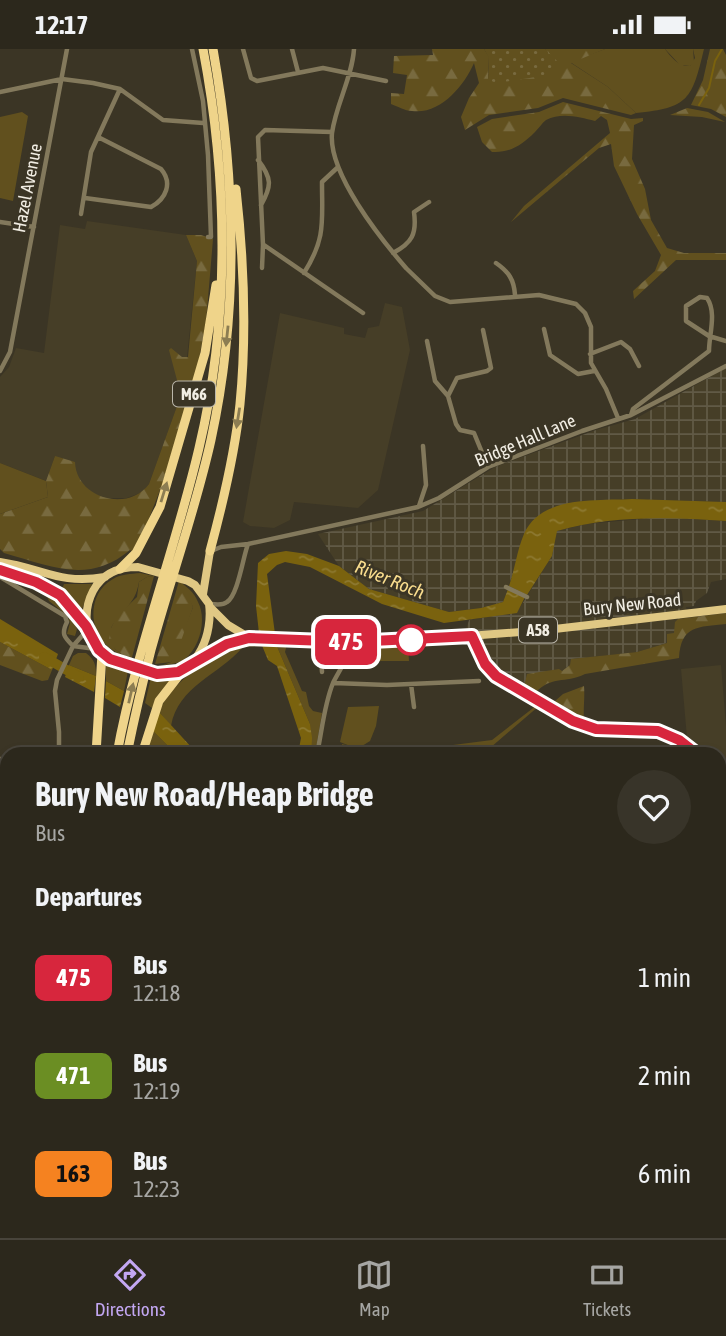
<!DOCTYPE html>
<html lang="en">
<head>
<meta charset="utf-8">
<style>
	body { margin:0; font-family:"Asap Condensed",sans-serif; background:#383429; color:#f1f3f6; height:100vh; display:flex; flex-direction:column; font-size:26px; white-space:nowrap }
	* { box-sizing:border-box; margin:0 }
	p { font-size:23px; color:#a6a6a3 }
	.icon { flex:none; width:38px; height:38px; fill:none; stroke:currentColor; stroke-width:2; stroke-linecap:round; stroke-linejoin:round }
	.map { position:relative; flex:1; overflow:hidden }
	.side { position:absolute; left:0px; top:698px; width:726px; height:492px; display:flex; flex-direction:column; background:#2c281c; border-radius:21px 21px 0 0; box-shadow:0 4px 10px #0003,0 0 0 2px #48443b }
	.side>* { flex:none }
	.badge { padding:0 14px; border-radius:10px; font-size:24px; line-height:46px }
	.map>.badge { position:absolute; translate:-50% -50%; box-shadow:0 0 0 4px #fff }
	h2 { padding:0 35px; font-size:26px; line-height:63px }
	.round { display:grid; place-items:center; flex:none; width:74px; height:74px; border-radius:37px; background:#383429 }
	.headline { display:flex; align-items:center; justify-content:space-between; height:119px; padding:0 35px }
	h1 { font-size:33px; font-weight:700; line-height:52px }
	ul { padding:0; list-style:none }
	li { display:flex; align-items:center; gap:21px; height:98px; padding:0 35px }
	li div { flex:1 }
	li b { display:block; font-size:26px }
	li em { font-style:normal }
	li .badge { min-width:77px; font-weight:700; text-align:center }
	.status { display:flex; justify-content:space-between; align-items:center; height:49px; padding:0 35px; background:#2c281c; direction:ltr }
	.status svg { height:19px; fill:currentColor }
	.tab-bar { display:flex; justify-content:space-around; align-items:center; height:98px; border-top:2px solid #48443b; background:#2c281c; font-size:19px; color:#a6a6a3 }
	.tab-bar a { display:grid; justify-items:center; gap:4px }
	.tab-bar .selected { color:#c3a7f2 }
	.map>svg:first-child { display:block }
	.built { fill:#463e27 }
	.industrial { fill:url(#industrial-grid) }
	.green { fill:#61501e }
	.forest { fill:url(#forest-firs) }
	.park { fill:url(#park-dots) }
	.water { fill:url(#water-ripples) }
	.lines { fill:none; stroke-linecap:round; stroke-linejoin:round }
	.stream { stroke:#7a620e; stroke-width:2 }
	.river { stroke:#7a620e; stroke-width:10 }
	.minor { stroke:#83795c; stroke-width:4.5 }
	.tertiary { stroke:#83795c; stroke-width:6 }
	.trunk { stroke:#e0c884; stroke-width:8 }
	.motorway { stroke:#efd48a; stroke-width:9 }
	.rail-casing { stroke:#a19c8f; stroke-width:4.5 }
	.rail { stroke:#3b3525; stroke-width:2; stroke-dasharray:5; stroke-linecap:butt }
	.oneway { fill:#8c7d52 }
	.line-casing { stroke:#fff; stroke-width:16 }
	.line { stroke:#d7263d; stroke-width:10 }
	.stop-dot { fill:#fff; stroke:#d7263d; stroke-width:3.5 }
	.labels { text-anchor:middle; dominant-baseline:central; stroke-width:6; stroke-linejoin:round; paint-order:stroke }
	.shield { fill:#3b3525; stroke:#bab6aa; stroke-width:2 }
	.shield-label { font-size:16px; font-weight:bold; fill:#f1ede3 }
	.street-label { font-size:18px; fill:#f1ede3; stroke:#3b3525 }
	.water-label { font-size:19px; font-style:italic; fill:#f9dd8e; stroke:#3b3525 }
</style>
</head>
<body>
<div class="status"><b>12:17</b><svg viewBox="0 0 49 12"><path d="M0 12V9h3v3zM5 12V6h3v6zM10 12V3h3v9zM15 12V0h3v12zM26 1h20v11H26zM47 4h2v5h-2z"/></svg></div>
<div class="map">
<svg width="726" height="1189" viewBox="0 0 726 1189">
	<defs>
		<pattern id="industrial-grid" width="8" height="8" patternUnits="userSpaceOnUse" patternTransform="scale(1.75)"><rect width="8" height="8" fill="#463e27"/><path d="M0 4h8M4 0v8" fill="none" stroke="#615a46"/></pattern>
		<pattern id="forest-firs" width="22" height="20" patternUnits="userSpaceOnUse" patternTransform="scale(1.75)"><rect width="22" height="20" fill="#61501e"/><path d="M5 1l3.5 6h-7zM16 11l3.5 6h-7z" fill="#786a3f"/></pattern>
		<pattern id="park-dots" width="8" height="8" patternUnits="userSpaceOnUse" patternTransform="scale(1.75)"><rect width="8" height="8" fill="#61501e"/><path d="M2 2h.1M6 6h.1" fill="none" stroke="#786a3f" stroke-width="1.8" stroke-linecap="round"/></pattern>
		<pattern id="water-ripples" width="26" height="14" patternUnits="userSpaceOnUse" patternTransform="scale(1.75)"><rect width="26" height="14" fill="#7a620e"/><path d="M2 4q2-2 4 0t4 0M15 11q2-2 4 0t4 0" fill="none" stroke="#8d7931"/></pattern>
	</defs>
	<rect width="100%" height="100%" fill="#3b3525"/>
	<!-- built -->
	<path class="built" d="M87 172 186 186 197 212 184 338 149 435 143 443 127 449H104L91 443 55 407 46 432 0 414V328L9 318 16 299 44 304 60 176 85 180Z
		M385 254 402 258 410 301 378 441 358 459 294 453 290 471 274 479 250 477 243 473 280 264 344 279V285L365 289 368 279 379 277Z
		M721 616 726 677V713L719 710V705H709L687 689 681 620Z
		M0 717 7 718V931L0 930Z"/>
	<!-- industrial -->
	<path class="industrial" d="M726 319V453L632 450 575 453 511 530 503 553 481 559 449 563 369 540 339 517 318 485 423 462 495 418 596 381 635 370Z
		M662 468 726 472V530L711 533 707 544 696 552 694 557 686 558 688 568 667 594 637 603 572 610 570 616 562 622 520 635 498 622 477 583H465L469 571 517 563 552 507 556 482 587 475Z
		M726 739V843L719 850V740Z"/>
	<!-- green -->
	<path class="green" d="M605 0H665C671 8 679 18 690 17L695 9 693 0H704C692 50 689 59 636 64L608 38 570 13Z
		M22 63 28 67 13 152 0 149V68Z
		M0 414 46 432 48 448 0 465Z
		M140 524 154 527 147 528 139 533C135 557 122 559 111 579L115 600 131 612C122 606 110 601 103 593 88 575 90 542 113 530 121 525 131 525 140 524Z
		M179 532C187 538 194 543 198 553 207 570 200 598 185 610 178 615 171 615 163 616L171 613 193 558Z
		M64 535H92L82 560 80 561 71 548 62 540Z
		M48 541 69 561 77 580 75 587 67 585 70 574 68 567 49 552 46 545Z
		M249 594H261L262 597 243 598C219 626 178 637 171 677L159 663C170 633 218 600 249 594Z
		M276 595H287L285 603 302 642 306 643 309 657 313 662 322 664 315 705H311L310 675Z
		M356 596H408L409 612H351Z
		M78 604H86C95 611 96 616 96 627L69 616 73 607Z
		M106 614 128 622 124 642 106 632Z
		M151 628 172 630 158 646 152 659 145 654Z
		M537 656 539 657 483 705H440L445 697 492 691Z
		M379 657 376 677 370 692 362 697 360 701 366 705H341L342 695 350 697 340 693 348 658Z
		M153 682 176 705H147Z
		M0 941 7 943V970H0Z
		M0 975 7 976V1027L0 1026Z"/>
	<!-- forest -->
	<path class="forest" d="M432 0H484L489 8 488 31 546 2 545 0H605L571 14 608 38 636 64 631 66 563 49 538 59 489 66 465 81 461 68 469 49 479 34 474 14C464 37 440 66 412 62 405 62 397 57 391 55V44L404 45 407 26 393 24 394 7 433 6Z
		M665 0H693L694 13 690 17 680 16Z
		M710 0H723L726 6V68L711 60 691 56 703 31Z
		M563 53 631 70 643 69V72L634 76 632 110 645 140 651 171 667 199 684 204H726V211H676L634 250 633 242 655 222 661 206 637 165 614 117 611 95 599 99 511 173 524 157 610 84 607 71 601 67 595 72C580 68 561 63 546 71 542 74 539 79 535 83 522 96 510 104 492 103L482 93 477 78 492 70 539 63Z
		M687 59 708 63 725 73 702 68 670 66Z
		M186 186H201L213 190 206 273 198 315 162 436 146 477 132 502 130 501C88 536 51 517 4 504L0 500V465L48 448 46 432 55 407 75 413C76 449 128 464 149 435L181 346 169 301 171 299 182 308H188L197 212Z
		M154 527 131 612 115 600 109 590 111 579 117 567 137 548 139 533 147 528Z
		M179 532 185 538 193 558 176 606 171 613 155 615Z
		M726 564V575C698 578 681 576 679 609L585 625C564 635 552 626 535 644L520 635 525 634 527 625 559 620 562 622 570 616 571 610 637 603 667 594V585L674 584 675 573 678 570Z
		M0 593 52 621 48 631 42 632 0 616Z
		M584 637C585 649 583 659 584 672L554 653 563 645Z
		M719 1015H726V1044L719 1046Z
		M719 1132 726 1136V1177L719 1175Z
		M607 1183H681L684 1189H613Z"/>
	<!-- park -->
	<path class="park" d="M484 0H545L559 14 549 26 497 34 488 31 489 9Z"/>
	<!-- water -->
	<path class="water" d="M632 450 726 453V472C670 468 611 466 557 482L552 507 527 546 509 537C515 520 517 501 524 485 541 446 597 452 632 450Z
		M286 502 307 505 339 517 369 540 449 563 481 559 503 553 508 540 525 548 517 564 444 574 382 555 310 518 285 513 277 516 267 525 275 585 259 584 256 557 258 514 269 505Z
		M0 570 58 605 52 621 0 593Z
		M261 594 276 595 310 675 312 689 311 705H298L301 689 277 617 268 611Z
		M69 616 96 627 94 643 65 628Z
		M106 632 124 642 120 658 105 649Z
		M159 663 193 700 197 705H176L153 682Z"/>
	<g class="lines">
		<!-- stream -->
		<path class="stream" d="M699 56 709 39 715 12 722 0"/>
		<!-- river -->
		<path class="river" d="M44 608 79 628"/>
		<!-- minor -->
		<path class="minor" d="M192 0 203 52 208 106 211 188H208
			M243 0 251 29 257 32 323 19 386 32
			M292 0 298 23
			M354 0C352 29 336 55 332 84 328 124 380 189 406 219
			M0 43 62 30 93 34 120 40 163 71 203 74
			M258 111C272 129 272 137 261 156
			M85 149 151 158C166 150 173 134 161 120L98 88
			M81 165 91 103 120 40
			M0 173 34 178
			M264 196 363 264
			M393 204C412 194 417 185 414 163L429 153
			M496 214C509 223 514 231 515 246
			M262 219 263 196 258 88 265 81 332 83
			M407 220 435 247 450 253 539 246 576 255 585 264 591 278V314L606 340 618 369
			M304 224C326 189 322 173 322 133L337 119
			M544 280 550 306 578 325 594 322
			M427 292 435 332 448 347 456 375 460 381 474 384 488 418
			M590 305 621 293 630 300 639 317
			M0 322 10 303 67 0
			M448 347 457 329 487 322 491 319 483 281
			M631 366 633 360 709 302C709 285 717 264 707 249L700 248 686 257V272L709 287 726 292
			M419 457 426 436 423 397
			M211 502 221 498 248 495 418 458 439 449 488 418 582 382 631 366 726 317
			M0 528 65 567 67 573C61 585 64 588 73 597
			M506 538 527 548
			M210 555C216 555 222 557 227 553 238 546 243 508 248 495
			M320 592 322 623
			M73 597 96 600
			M334 634 387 636 479 632
			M411 635 414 658
			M59 705V683L55 642 57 631 73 597 88 580
			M317 705C322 682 324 656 333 634 340 620 348 610 352 594
			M0 710 7 712"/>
		<!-- tertiary -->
		<path class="tertiary" d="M472 587 485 615 496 627 573 672 596 679 658 682 679 691 698 705
			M719 717 726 719"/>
		<!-- trunk -->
		<path class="trunk" d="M0 513C42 519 59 536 105 528
			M138 518 188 532 195 536 209 555C213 583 199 624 166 625 157 625 148 622 139 620 127 616 115 614 104 606 85 591 82 563 93 542 102 525 119 518 138 518Z
			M0 521C20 526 46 533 61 547 71 556 78 567 86 577
			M203 545 210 502
			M210 558 228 576 248 588
			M192 614 227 595 249 589 352 593 405 592 546 581 726 560"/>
		<!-- motorway -->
		<path class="motorway" d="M210 502C223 454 235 404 240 355 247 283 244 212 236 140
			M120 520 136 504 160 458 205 304 216 236
			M96 705 102 604
			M117 705C136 601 175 502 199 399 230 269 228 131 203 0
			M127 705C134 671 142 636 151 601 170 531 195 463 211 391 239 262 236 130 213 0
			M142 705 159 652 184 620
			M100 1183V1189
			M113 1183 114 1189"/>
		<defs>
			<path id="rail" d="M0 972H7
				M719 1010H726"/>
		</defs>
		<!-- rail casing -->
		<use href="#rail" class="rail-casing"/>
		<!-- rail -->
		<use href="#rail" class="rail"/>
	</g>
	<!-- one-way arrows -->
	<defs><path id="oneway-solid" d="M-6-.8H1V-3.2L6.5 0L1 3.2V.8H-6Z" transform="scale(1.75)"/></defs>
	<g class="oneway">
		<use href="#oneway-solid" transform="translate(227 287) rotate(96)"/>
		<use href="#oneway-solid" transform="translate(238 369) rotate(99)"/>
		<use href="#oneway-solid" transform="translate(164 443) rotate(-73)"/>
		<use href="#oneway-solid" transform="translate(131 644) rotate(-77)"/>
	</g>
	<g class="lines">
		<defs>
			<path id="line" d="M0 521 36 533 60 546 86 577 99 601 110 610 157 625 178 623 227 595 249 589 352 593 472 587 485 615 496 627 573 672 596 680 658 682 679 691 697 705"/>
		</defs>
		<!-- line casing -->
		<use href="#line" class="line-casing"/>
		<!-- line -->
		<use href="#line" class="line"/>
	</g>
	<!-- markers -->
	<circle class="stop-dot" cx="411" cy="591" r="14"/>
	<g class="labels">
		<!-- shield labels -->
		<g class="shield">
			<rect x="173" y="332.5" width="42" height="25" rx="5"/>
			<rect x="519" y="568.5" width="38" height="25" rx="5"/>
		</g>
		<g class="shield-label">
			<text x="194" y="345">M66</text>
			<text x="538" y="581">A58</text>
		</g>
		<!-- street labels -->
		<g class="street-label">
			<text transform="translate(27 139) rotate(-79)">Hazel Avenue</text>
			<text transform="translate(525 391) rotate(-23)">Bridge Hall Lane</text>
			<text transform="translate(632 555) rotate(-6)">Bury New Road</text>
		</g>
		<!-- water labels -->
		<g class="water-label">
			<text transform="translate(390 530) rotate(22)">River Roch</text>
		</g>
	</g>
</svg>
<b class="badge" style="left:346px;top:593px;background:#d7263d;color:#fff">475</b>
<section class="side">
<div class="headline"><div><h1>Bury New Road/Heap Bridge</h1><p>Bus</p></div><a class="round"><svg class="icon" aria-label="heart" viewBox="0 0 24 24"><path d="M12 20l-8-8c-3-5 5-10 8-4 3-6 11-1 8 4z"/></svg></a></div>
<h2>Departures</h2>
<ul>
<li><span class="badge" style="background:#d7263d;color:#fff">475</span><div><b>Bus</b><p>12:18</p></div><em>1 min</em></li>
<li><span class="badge" style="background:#6b8e23;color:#fff">471</span><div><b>Bus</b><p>12:19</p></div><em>2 min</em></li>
<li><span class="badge" style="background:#f58220;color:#111">163</span><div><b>Bus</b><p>12:23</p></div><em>6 min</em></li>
</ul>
</section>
</div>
<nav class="tab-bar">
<a class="selected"><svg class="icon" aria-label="directions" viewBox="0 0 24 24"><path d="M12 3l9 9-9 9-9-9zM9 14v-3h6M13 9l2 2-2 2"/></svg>Directions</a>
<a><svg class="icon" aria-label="map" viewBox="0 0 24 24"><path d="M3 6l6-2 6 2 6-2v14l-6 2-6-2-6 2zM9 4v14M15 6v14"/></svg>Map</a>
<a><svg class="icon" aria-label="tickets" viewBox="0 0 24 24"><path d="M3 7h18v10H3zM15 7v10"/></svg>Tickets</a>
</nav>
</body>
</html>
